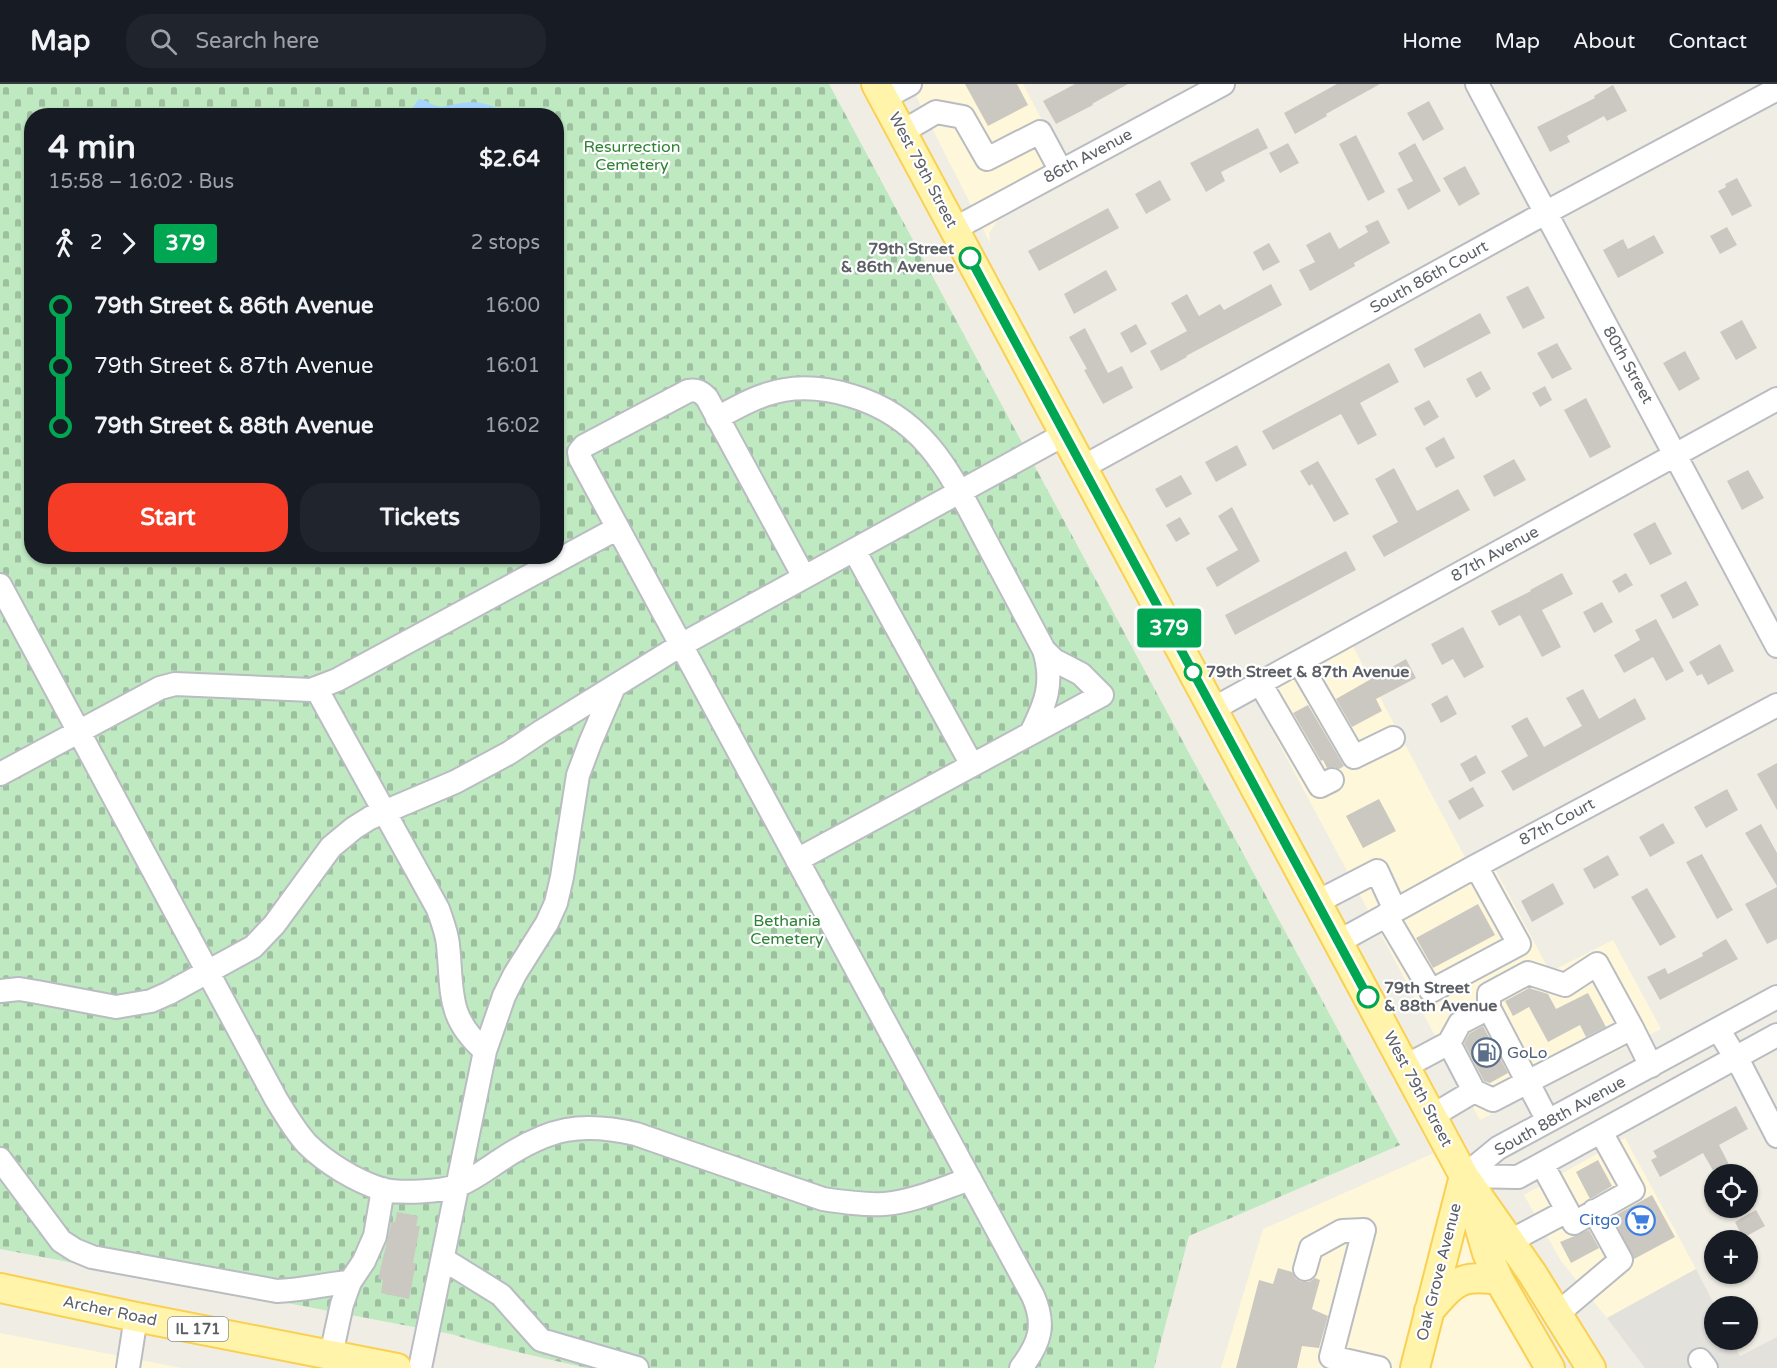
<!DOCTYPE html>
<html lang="en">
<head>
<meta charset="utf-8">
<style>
	body { margin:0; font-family:"Varela Round",sans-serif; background:#20242c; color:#f1f3f6; height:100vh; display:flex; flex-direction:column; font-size:22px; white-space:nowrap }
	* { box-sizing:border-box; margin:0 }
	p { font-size:20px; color:#9ea1a6 }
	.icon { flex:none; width:33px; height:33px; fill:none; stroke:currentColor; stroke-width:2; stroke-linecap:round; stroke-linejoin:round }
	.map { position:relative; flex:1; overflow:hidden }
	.details { position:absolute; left:24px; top:24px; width:540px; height:456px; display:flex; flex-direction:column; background:#171b24; border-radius:24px; box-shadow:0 2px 4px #0004 }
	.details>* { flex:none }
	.badge { padding:0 12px; border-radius:4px; font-size:21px; line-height:39px }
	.controls { position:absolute; left:1704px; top:1080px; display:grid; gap:12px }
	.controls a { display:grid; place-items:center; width:54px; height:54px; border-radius:50%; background:#171b24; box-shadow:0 2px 4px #0004; font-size:30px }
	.map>.badge { position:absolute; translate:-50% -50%; box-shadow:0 0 0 3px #fff }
	.legs { display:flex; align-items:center; gap:9px; height:66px; padding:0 24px; font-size:20px }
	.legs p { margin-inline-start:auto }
	.overview { display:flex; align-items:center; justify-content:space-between; height:102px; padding:0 24px }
	h1 { font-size:33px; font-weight:700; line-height:45px }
	.primary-button { display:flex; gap:12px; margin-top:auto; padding:12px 24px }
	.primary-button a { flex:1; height:69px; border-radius:24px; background:#f43c26; color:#fff; font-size:24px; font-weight:700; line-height:69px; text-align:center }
	.primary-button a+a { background:#20242c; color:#f1f3f6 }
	ul { padding:0 24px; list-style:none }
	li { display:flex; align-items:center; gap:21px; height:60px; font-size:22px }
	li i { display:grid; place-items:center; width:9px; height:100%; margin:0 8px; background:currentColor }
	li i::after { content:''; width:15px; height:15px; margin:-8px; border:4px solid; border-radius:50%; background:#171b24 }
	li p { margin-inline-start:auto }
	li:first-child i { background:linear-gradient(#0000 50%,currentColor 0) }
	li:last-child i { background:linear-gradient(currentColor 50%,#0000 0) }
	header { display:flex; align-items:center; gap:36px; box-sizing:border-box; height:84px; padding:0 30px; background:#171b24; border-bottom:2px solid #363941 }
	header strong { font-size:28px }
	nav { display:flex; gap:33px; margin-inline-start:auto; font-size:21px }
	.search { width:420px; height:54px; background:#20242c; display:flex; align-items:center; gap:15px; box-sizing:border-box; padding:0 21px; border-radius:24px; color:#9ea1a6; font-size:22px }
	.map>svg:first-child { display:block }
	.commercial { fill:#fff7da }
	.industrial { fill:#e3e1dc }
	.cemetery { fill:url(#cemetery-stones); fill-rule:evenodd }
	.water { fill:#a5d5ff }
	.building { fill:#cbc8c1 }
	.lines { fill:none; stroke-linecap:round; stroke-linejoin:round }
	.minor-casing { stroke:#b9bcc1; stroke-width:26 }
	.major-casing { stroke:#fad053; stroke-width:32 }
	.minor { stroke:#fff; stroke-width:22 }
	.major { stroke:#fff4aa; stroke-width:28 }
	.line-1-casing { stroke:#fff; stroke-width:14 }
	.line-1 { stroke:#00a651; stroke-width:9 }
	.stop-1-dot { fill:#fff; stroke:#00a651; stroke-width:3 }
	.labels { text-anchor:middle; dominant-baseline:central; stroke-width:4.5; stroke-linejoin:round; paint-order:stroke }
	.shield { fill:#fff; stroke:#8d9094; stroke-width:1.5 }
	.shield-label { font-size:15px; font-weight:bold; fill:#5c6066 }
	.park-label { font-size:16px; fill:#2f8235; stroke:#fff }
	.street-label { font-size:16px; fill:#5c6066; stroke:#fff }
	.stop-label { font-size:16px; font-weight:bold; fill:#5c6066; stroke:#fff; text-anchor:start }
	.service-label { font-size:16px; fill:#4e5e75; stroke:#fff; text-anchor:start }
	.shop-label { font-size:16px; fill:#366cbe; stroke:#fff; text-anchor:end }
</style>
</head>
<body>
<header>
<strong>Map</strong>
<div class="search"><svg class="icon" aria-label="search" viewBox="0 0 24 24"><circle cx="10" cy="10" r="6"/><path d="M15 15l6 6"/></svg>Search here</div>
<nav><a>Home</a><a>Map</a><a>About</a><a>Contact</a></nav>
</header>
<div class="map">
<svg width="1777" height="1284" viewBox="0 0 1777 1284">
	<defs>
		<pattern id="cemetery-stones" width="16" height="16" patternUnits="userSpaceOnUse" patternTransform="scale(1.5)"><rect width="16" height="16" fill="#bfe9c1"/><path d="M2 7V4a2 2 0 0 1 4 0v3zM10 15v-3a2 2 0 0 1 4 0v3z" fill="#9ec0a1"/></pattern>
	</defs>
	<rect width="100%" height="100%" fill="#f0eee4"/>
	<!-- commercial -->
	<path class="commercial" d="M910 0H1023L1073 95 1000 133 989 149 990 159Z
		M1341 540 1467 777 1486 768 1550 888 1613 856 1661 945 1480 1036 1244 594Z
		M1625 1054 1696 1185 1607 1234 1561 1177 1524 1111Z
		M1443 1065 1456 1089 1406 1284H1221L1263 1145Z
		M1463 1114 1537 1284H1421Z
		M0 1249 182 1284H0Z"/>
	<!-- industrial -->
	<path class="industrial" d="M1696 1185 1715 1222 1714 1256H1732L1740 1272 1777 1253V1284H1645L1607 1234Z"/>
	<!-- cemetery -->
	<path class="cemetery" d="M0 0H829L1400 1061 1189 1152 1154 1284H586L484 1260 451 1250 0 1165ZM32 32H556V472H32Z"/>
	<!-- water -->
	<path class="water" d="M419 15C427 16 430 20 437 22 443 24 450 21 456 20 474 16 492 18 505 31H407Z"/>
	<!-- building -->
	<path class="building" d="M965 0H1017L1028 21 988 42Z
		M1075 0H1128L1092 20 1093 21 1056 40 1043 17Z
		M1337 0H1380L1326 30 1327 32 1295 50 1284 29Z
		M1613 1 1627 27 1607 37 1604 32 1567 52 1570 58 1550 68 1537 43 1595 14 1594 12Z
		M1429 17 1444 45 1423 57 1407 29Z
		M1258 44 1268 64 1221 88 1225 97 1206 108 1190 79Z
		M1356 51 1385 108 1368 117 1339 60Z
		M1288 59 1299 79 1280 89 1269 69Z
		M1415 59 1441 107 1408 126 1397 105 1413 97 1398 69Z
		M1465 82 1480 110 1459 122 1443 94Z
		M1737 94 1752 122 1732 132 1718 107 1726 103 1725 100Z
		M1160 96 1171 116 1146 130 1135 110Z
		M1108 124 1119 144 1039 187 1028 167Z
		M1378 136 1390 159 1354 179 1355 182 1310 207 1299 186 1315 178 1306 161 1330 148 1339 165 1368 148 1365 142Z
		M1727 143 1737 161 1720 170 1710 152Z
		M1654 151 1664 169 1618 194 1603 166 1623 155 1628 165Z
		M1269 159 1280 178 1263 187 1253 168Z
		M1106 186 1117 206 1074 230 1064 210Z
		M1271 200 1282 221 1186 272 1187 273 1161 287 1150 267 1187 247 1171 219 1187 210 1199 232 1220 220 1224 226Z
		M1528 202 1545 234 1523 245 1506 213Z
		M1480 229 1491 249 1424 284 1414 265Z
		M1742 236 1757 264 1736 276 1720 248Z
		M1136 240 1147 260 1131 269 1120 249Z
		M1085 244 1108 289 1122 282 1133 304 1103 320 1084 286 1087 285 1069 253Z
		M1557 259 1572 285 1552 295 1537 269Z
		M1685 267 1700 295 1679 307 1663 279Z
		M1389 279 1399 298 1360 319 1377 351 1358 361 1341 330 1273 366 1262 347Z
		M1481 287 1491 305 1476 314 1466 295Z
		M1545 302 1552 316 1540 323 1532 309Z
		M1586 314 1611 363 1590 374 1564 326Z
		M1429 316 1439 333 1424 342 1414 324Z
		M1444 353 1455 374 1436 384 1425 364Z
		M1237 361 1247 381 1216 398 1205 378Z
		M1514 375 1526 396 1494 413 1483 392Z
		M1318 377 1349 430 1334 438 1312 400 1309 402 1300 387Z
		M1394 384 1417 427 1458 405 1470 426 1384 473 1372 452 1398 438 1375 395Z
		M1748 386 1764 414 1742 426 1727 397Z
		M1181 391 1192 410 1166 424 1155 405Z
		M1232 423 1260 477 1217 503 1206 484 1238 466 1218 432Z
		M1180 433 1190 450 1176 458 1166 441Z
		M1655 438 1672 470 1650 481 1633 450Z
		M1346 467 1356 486 1235 551 1225 531Z
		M1562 489 1573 510 1542 526 1561 563 1542 573 1520 531 1499 542 1491 527 1531 507 1530 506Z
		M1626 489 1633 501 1619 509 1612 497Z
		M1686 497 1699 521 1673 535 1660 511Z
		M1602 518 1613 538 1594 549 1583 528Z
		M1656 535 1684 587 1666 597 1653 573 1624 589 1614 571 1640 556 1635 546Z
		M1463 543 1484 583 1464 594 1453 575 1442 581 1431 560Z
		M1720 560 1734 587 1708 601 1702 590 1697 592 1689 578Z
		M1406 575 1416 594 1376 615 1382 627 1352 643 1336 615Z
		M1583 605 1599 635 1635 614 1646 635 1513 707 1501 687 1528 672 1511 642 1527 633 1544 663 1582 642 1566 614Z
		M1447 611 1457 630 1441 639 1431 620Z
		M1308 621 1344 682 1339 685 1333 683 1327 684 1323 676 1321 677 1293 629Z
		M1476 671 1486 689 1470 698 1460 680Z
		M1777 679V726L1757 690Z
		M1473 703 1484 722 1459 736 1448 717Z
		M1727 705 1738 726 1706 744 1694 723Z
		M1379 715 1396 747 1363 764 1346 732Z
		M1663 739 1675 759 1650 773 1639 753Z
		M1761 740 1777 769V802L1745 749Z
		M1702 770 1733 826 1717 835 1686 778Z
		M1608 771 1619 791 1594 805 1583 785Z
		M1553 799 1564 820 1532 838 1521 817Z
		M1777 803V855L1767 860 1745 820Z
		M1647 804 1676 853 1660 862 1631 813Z
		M1478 820 1495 851 1433 884 1416 854Z
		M1726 855 1738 875 1660 916 1647 893 1665 884 1668 890 1703 872 1702 869Z
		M1529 904 1548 910 1556 925 1588 909 1606 943 1586 953 1580 941 1548 958 1529 923 1513 932 1505 917Z
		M1483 942 1508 989 1490 999 1484 997 1464 959 1470 949Z
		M1736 1022 1748 1045 1719 1061 1734 1090H1715L1703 1069 1660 1093 1651 1076 1657 1073 1653 1067Z
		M1598 1076 1612 1102 1590 1115 1576 1088Z
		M1652 1111 1675 1153 1634 1175 1615 1138 1618 1130Z
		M1756 1126 1765 1142 1743 1154 1735 1138Z
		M397 1128 418 1132 416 1142H420L413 1179H416L409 1215 381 1209 383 1196 378 1195 392 1137 395 1138Z
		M1589 1146 1599 1164 1571 1179 1560 1158Z
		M1278 1184 1292 1188 1296 1195 1302 1198H1309L1315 1194 1320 1196 1312 1225 1328 1232 1319 1264 1302 1262 1297 1284H1236L1259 1196 1273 1200Z"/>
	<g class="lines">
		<defs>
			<path id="minor" d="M1477 0 1777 562
				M884 14 910 0
				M902 48 936 28 963 33 987 75 1040 48 1061 87
				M954 145 1223 0
				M717 334C739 322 760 310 784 306 808 302 829 305 852 312 927 334 952 393 986 457 1005 493 1024 529 1044 566L1054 576 1081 590 1102 611 797 776
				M1083 383 1545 129 1777 5
				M854 466 972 681
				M804 493 707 314C701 308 697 305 688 307L584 362 579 368 580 374 1033 1212C1046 1241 1040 1259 1021 1284
				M0 501 276 1015C285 1030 295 1047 307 1060 326 1079 356 1097 381 1105 399 1110 441 1108 459 1101 474 1095 488 1084 502 1075 549 1044 581 1037 636 1050L823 1115C843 1118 863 1121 884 1120 913 1118 943 1104 970 1095
				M1299 578 1354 673 1393 654
				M1260 599 1320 702 1332 696
				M316 604 438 825C442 837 447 849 448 861 453 908 446 933 485 967
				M1213 625 1777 315
				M1031 649C1046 619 1054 599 1044 566
				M0 690 160 604 175 600 311 606 337 596 618 444
				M1317 818 1377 787 1395 826
				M1386 831 1431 907 1519 860 1476 782
				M1338 858 1476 782 1777 621
				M0 907 19 905 37 908 116 923 151 917 169 909 253 863 274 841 331 763 354 744 370 734 455 698 509 669 542 647 681 561 1065 350
				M1489 924V910L1528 889 1565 901 1597 880 1632 944
				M1718 945 1742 984 1777 1052
				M1449 959 1460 939 1489 924 1548 1037
				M1406 982 1449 959 1474 1007 1432 1032
				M1474 1007 1493 1016 1632 944 1651 982
				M0 1075 61 1157 75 1166 92 1173 277 1207C302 1206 325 1200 350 1198
				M1542 1080 1574 1139 1633 1106 1601 1048
				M1464 1092 1498 1064 1777 913
				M1464 1092 1518 1093 1777 951
				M1497 1164 1567 1127
				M443 1175 501 1211 541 1256 637 1284
				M1305 1185 1311 1164 1342 1147 1364 1146 1331 1273 1379 1284
				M1557 1230 1621 1176 1594 1127
				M331 1271 342 1220 350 1198 364 1177 375 1152 383 1105
				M1700 1276 1706 1284
				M128 1284 136 1233
				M420 1284 485 967 504 912 515 890 547 839 556 819 562 793 578 691 590 659 614 603"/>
			<path id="major" d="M876 0 1464 1092 1532 1189 1591 1284
				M1472 1117 1487 1169 1499 1196 1550 1284
				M0 1204 136 1233 397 1284
				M1429 1227C1454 1198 1460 1190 1499 1196
				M1415 1284 1464 1092"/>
		</defs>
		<!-- minor casing -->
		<use href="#minor" class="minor-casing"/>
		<!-- major casing -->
		<use href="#major" class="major-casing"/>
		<!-- minor -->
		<use href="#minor" class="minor"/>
		<!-- major -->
		<use href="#major" class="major"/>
	</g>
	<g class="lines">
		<defs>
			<path id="line-1" d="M970 174 1368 913"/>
		</defs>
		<!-- line-1 casing -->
		<use href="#line-1" class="line-1-casing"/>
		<!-- line-1 -->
		<use href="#line-1" class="line-1"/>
	</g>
	<!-- icons -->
	<defs>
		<symbol id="fuel-ring" viewBox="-11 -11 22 22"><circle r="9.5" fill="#fff" stroke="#5c6f8a" stroke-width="1.5"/><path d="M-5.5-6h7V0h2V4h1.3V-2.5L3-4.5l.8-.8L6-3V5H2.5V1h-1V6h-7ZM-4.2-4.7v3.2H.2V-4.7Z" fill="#5c6f8a"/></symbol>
		<symbol id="supermarket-ring" viewBox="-11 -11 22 22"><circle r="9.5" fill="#fff" stroke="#3f7fe0" stroke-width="1.5"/><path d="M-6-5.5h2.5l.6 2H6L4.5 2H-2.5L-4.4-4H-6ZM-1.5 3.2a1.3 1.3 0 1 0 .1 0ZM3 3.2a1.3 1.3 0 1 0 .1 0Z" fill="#3f7fe0"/></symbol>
	</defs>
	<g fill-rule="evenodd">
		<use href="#fuel-ring" x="1470" y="952" width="33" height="33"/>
		<use href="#supermarket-ring" x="1624" y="1120" width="33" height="33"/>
	</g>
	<!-- markers -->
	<g class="stop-1-dot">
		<circle cx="970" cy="174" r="10"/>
		<circle cx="1193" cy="588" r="8"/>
		<circle cx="1368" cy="913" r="10"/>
	</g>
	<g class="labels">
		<!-- shield labels -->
		<rect class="shield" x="168" y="1233" width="60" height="24" rx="4.5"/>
		<g class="shield-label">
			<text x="198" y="1245">IL 171</text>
		</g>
		<!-- park labels -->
		<g class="park-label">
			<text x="632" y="63">Resurrection<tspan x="632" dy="18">Cemetery</tspan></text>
			<text x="787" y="837">Bethania<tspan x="787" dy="18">Cemetery</tspan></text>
		</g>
		<!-- street labels -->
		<g class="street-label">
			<text transform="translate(1088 72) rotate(-28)">86th Avenue</text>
			<text transform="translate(923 86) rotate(62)">West 79th Street</text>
			<text transform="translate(1429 193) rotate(-29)">South 86th Court</text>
			<text transform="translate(1628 281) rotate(61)">80th Street</text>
			<text transform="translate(1495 470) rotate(-29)">87th Avenue</text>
			<text transform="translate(1557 738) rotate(-28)">87th Court</text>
			<text transform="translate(1418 1005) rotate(62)">West 79th Street</text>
			<text transform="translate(1560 1032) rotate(-29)">South 88th Avenue</text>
			<text transform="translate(1439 1188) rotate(-76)">Oak Grove Avenue</text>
			<text transform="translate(110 1227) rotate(12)">Archer Road</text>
		</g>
		<!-- stop labels -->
		<g class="stop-label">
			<text x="954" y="165" text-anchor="end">79th Street<tspan x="954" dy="18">&amp; 86th Avenue</tspan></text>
			<text x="1206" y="588">79th Street &amp; 87th Avenue</text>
			<text x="1384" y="904">79th Street<tspan x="1384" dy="18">&amp; 88th Avenue</tspan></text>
		</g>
		<!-- service labels -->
		<g class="service-label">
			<text x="1507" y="969">GoLo</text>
		</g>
		<!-- shop labels -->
		<g class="shop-label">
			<text x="1620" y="1136">Citgo</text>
		</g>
	</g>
</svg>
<div class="controls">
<a><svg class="icon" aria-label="locate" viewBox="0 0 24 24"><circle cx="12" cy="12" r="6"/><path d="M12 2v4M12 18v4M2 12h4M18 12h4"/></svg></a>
<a>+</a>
<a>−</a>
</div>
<b class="badge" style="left:1169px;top:544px;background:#00a651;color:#fff">379</b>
<section class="details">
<div class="overview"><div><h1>4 min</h1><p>15:58 – 16:02 · Bus</p></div><b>$2.64</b></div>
<div class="legs"><svg class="icon" aria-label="walk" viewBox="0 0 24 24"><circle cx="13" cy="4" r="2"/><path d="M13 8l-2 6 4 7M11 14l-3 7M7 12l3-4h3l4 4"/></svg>2<svg class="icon" aria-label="forward" viewBox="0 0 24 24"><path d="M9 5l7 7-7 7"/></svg><b class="badge" style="background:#00a651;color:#fff">379</b><p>2 stops</p></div>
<ul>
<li><i style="color:#00a651"></i><b>79th Street &amp; 86th Avenue</b><p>16:00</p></li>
<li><i style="color:#00a651"></i><span>79th Street &amp; 87th Avenue</span><p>16:01</p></li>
<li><i style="color:#00a651"></i><b>79th Street &amp; 88th Avenue</b><p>16:02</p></li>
</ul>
<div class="primary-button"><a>Start</a><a>Tickets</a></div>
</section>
</div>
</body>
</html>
